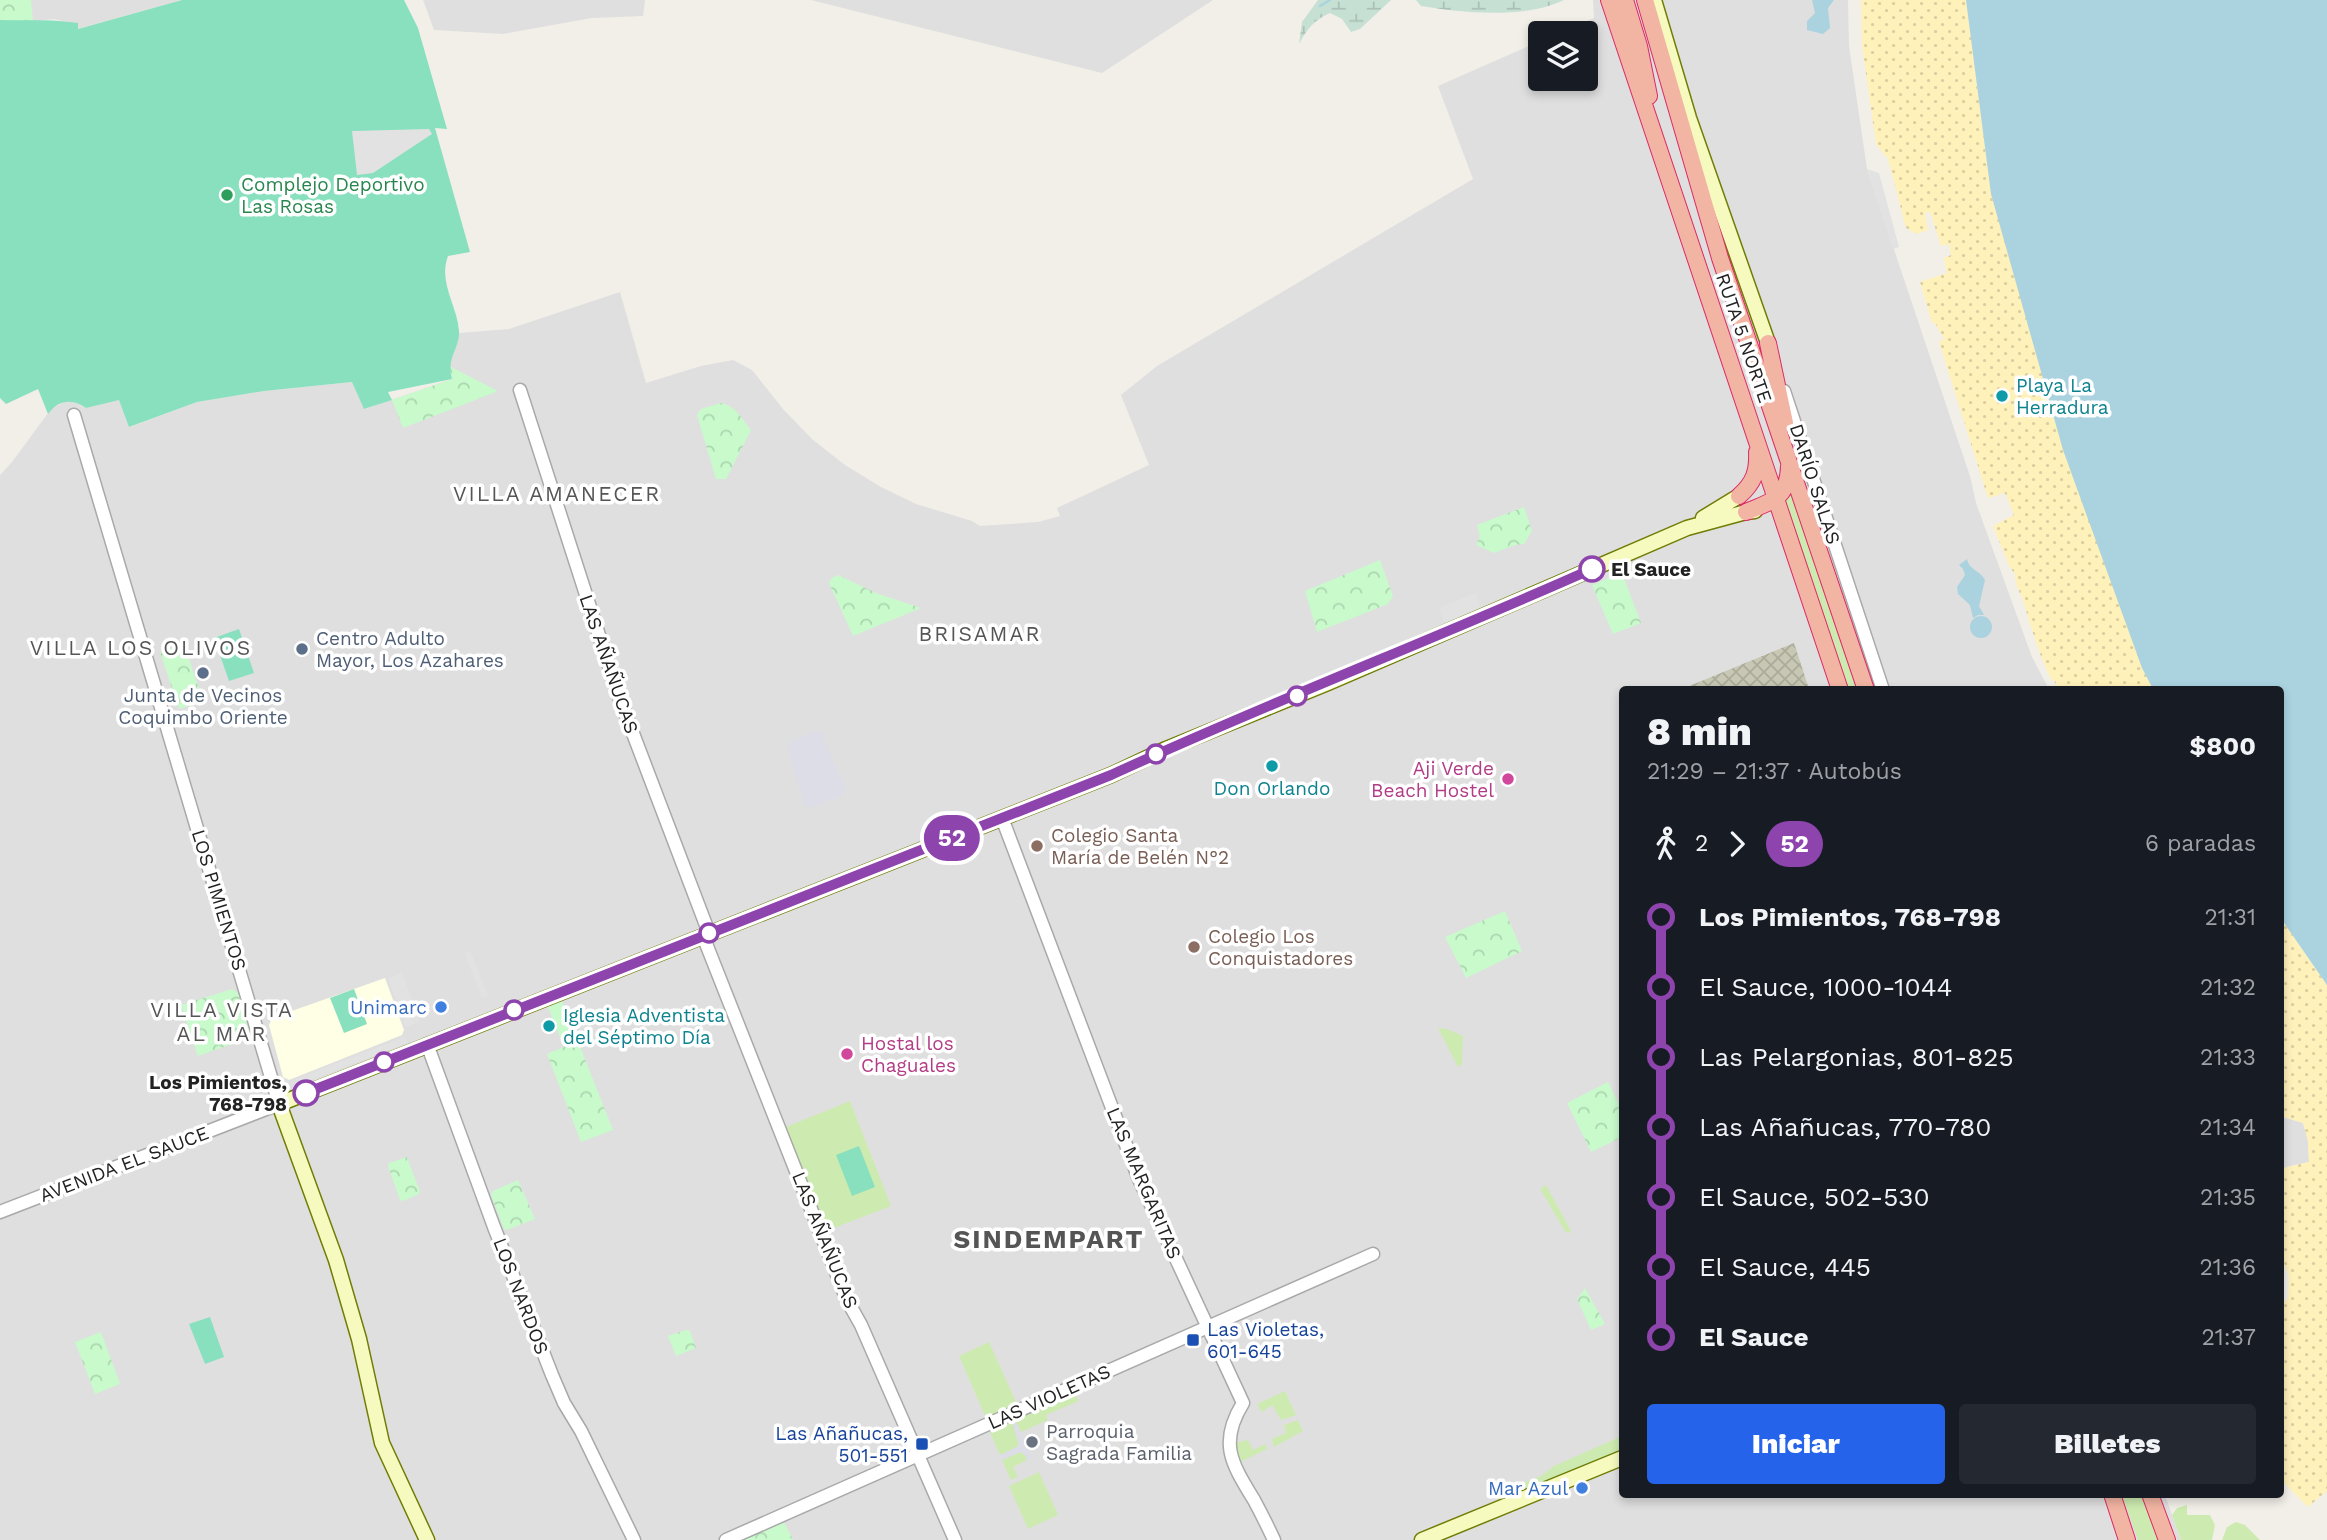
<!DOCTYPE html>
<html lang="es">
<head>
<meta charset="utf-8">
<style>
	body { margin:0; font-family:"Work Sans",sans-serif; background:#242831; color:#f1f3f6; height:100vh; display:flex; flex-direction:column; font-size:26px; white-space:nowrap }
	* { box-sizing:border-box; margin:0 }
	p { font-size:23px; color:#9ea1a6 }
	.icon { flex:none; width:38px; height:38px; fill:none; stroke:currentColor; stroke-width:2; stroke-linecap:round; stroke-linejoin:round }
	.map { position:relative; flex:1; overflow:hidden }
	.sheet { position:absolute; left:1619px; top:686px; width:665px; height:812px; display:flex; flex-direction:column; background:#171b24; border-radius:7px; box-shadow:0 4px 10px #0003 }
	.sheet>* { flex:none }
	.badge { padding:0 14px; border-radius:23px; font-size:24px; line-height:46px }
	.buttons { position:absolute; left:1528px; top:21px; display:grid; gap:14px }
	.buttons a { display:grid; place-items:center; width:70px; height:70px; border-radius:7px; background:#171b24; box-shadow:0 4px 10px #0003; font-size:35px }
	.map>.badge { position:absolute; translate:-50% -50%; box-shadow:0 0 0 4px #fff }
	.legs { display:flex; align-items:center; gap:10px; height:77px; padding:0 28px; font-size:23px }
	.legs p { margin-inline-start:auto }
	.overview { display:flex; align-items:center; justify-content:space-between; height:119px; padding:0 28px }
	h1 { font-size:38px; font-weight:800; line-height:52px }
	.cta { display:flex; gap:14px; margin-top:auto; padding:14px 28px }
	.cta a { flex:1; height:80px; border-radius:7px; background:#2563eb; color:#fff; font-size:28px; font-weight:800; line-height:80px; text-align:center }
	.cta a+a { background:#242831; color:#f1f3f6 }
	ul { padding:0 28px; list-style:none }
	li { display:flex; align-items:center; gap:24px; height:70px; font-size:26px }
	li i { display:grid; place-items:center; width:10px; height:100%; margin:0 9px; background:currentColor }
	li i::after { content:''; width:18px; height:18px; margin:-9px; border:5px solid; border-radius:50%; background:#171b24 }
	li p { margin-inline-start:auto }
	li:first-child i { background:linear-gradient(#0000 50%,currentColor 0) }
	li:last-child i { background:linear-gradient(currentColor 50%,#0000 0) }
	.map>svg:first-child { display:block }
	.residential { fill:#e0dfdf }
	.education { fill:#ffffe5 }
	.construction { fill:url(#construction-cross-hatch) }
	.grass { fill:#cdebb0 }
	.wetland { fill:url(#wetland-marsh) }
	.sand { fill:url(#sand-dots) }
	.park { fill:url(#park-crowns) }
	.pitch { fill:#88e0be }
	.parking { fill:#e2e2e2 }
	.plaza { fill:#dddde8 }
	.water { fill:#aad3df }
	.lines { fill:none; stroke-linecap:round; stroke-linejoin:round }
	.stream { stroke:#aad3df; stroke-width:2.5 }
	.tertiary-casing { stroke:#a9a9a9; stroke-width:15 }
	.secondary-casing { stroke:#707d05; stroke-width:17 }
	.trunk-casing { stroke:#dc2a67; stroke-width:18 }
	.tertiary { stroke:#fff; stroke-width:12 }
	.secondary { stroke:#f7fabf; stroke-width:14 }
	.trunk { stroke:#f2b4a3; stroke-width:16 }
	.line-1-casing { stroke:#fff; stroke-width:16 }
	.line-1 { stroke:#8e44ad; stroke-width:10 }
	.leisure-dot { fill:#2e9e5b; stroke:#fff; stroke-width:2.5 }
	.culture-dot { fill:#0f9aa8; stroke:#fff; stroke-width:2.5 }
	.stop-1-dot { fill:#fff; stroke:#8e44ad; stroke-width:3.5 }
	.service-dot { fill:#5c6f8a; stroke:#fff; stroke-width:2.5 }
	.hotel-dot { fill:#d1479c; stroke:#fff; stroke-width:2.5 }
	.education-dot { fill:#8d6e63; stroke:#fff; stroke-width:2.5 }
	.shop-dot { fill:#3f7fe0; stroke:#fff; stroke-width:2.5 }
	.transit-dot { fill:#1a4fb4; stroke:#fff; stroke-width:2.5 }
	.worship-dot { fill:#6b7280; stroke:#fff; stroke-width:2.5 }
	.labels { text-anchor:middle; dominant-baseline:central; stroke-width:7; stroke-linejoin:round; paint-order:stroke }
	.leisure-label { font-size:19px; fill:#27864d; stroke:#fff; text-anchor:start }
	.street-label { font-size:19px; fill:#222; stroke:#fff }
	.culture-label { font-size:19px; fill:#0d838f; stroke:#fff; text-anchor:start }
	.stop-label { font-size:19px; font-weight:bold; fill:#222; stroke:#fff; text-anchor:start }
	.service-label { font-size:19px; fill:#4e5e75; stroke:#fff; text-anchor:start }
	.hotel-label { font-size:19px; fill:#b23c85; stroke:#fff; text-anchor:end }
	.education-label { font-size:19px; fill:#785e54; stroke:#fff; text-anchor:start }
	.shop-label { font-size:19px; fill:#366cbe; stroke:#fff; text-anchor:end }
	.transit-label { font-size:19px; fill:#164399; stroke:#fff; text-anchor:start }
	.worship-label { font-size:19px; fill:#5b616d; stroke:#fff; text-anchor:start }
	.neighbourhood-label { font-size:21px; letter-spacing:2px; fill:#555; stroke:#fff }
	.district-label { font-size:26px; font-weight:bold; letter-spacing:2px; fill:#555; stroke:#fff }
</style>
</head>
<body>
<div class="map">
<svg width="2327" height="1540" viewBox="0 0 2327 1540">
	<defs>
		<pattern id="construction-cross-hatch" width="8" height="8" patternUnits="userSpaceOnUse" patternTransform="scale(1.75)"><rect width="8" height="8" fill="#c7c7b4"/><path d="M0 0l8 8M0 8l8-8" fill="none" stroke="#abab9a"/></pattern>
		<pattern id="wetland-marsh" width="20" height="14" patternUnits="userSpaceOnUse" patternTransform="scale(1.75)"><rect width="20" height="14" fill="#c6e0d4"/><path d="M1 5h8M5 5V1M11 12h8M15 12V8" fill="none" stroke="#aac0b6"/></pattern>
		<pattern id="sand-dots" width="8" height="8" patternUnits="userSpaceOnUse" patternTransform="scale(1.75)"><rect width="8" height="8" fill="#fff1ba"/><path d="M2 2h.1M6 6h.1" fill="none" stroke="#dacea0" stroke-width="1.8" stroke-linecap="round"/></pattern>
		<pattern id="park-crowns" width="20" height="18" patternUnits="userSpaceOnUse" patternTransform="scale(1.75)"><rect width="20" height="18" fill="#c8facc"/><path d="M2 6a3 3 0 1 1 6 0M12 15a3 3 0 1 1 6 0" fill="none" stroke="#acd6af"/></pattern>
	</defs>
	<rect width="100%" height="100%" fill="#f2efe9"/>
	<!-- residential -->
	<path class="residential" d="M0 0H182L77 29 78 24 53 19 33 22 0 20Z
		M423 0H645L643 16 592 18 503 34 434 30Z
		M811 0H1213L1102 73Z
		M1593 0H1848L1849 46 1867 169 1970 476 1976 503 2032 657 2049 689 1622 690V1494L2165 1495 2181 1540H0V475L12 462 51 409 66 401 77 403 86 408 119 399 130 427 197 402 264 391 353 382 365 409 452 379 449 366 459 333 509 329 620 292 646 383 701 366 733 360 752 370 783 409 812 439 845 465 881 487 916 504 972 521 980 526 1038 522 1060 516 1057 508 1149 465 1121 395 1157 366 1473 179 1438 86 1540 41V79H1586V33H1558L1594 18Z
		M2280 1116 2303 1123 2308 1141 2309 1162 2287 1167 2280 1170Z"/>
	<!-- education -->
	<path class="education" d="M385 978 404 1030 402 1035 289 1080 283 1077 269 1025 272 1018Z"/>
	<!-- construction -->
	<path class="construction" d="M1794 643 1809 689H1682Z"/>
	<!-- grass -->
	<path class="grass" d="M1791 486 1860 689H1847L1783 498Z
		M1438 1028 1447 1029 1463 1036 1462 1064 1458 1067Z
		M850 1101 891 1206 826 1231 786 1127Z
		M1546 1185 1571 1231 1569 1233 1565 1231 1540 1189Z
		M989 1342 1017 1404 986 1418 959 1356Z
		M1285 1391 1296 1415 1281 1420 1272 1405 1262 1412 1257 1404Z
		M1075 1394 1079 1401 1046 1415 1048 1420 1021 1432 1015 1420Z
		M1298 1420 1303 1431 1274 1447 1272 1439 1286 1433 1284 1425Z
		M1012 1422 1019 1444 1017 1447 1000 1455 990 1432Z
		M1622 1436V1452L1501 1501 1497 1490 1520 1484 1541 1476 1554 1466Z
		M1248 1440 1253 1450 1265 1444 1267 1449 1238 1463 1235 1443Z
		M1020 1452 1026 1455 1027 1460 1013 1467 1018 1477 1011 1480 1002 1460Z
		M1039 1472 1058 1515 1028 1529 1009 1486Z
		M2122 1495H2142L2160 1540H2138Z
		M2187 1505V1515H2210L2215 1525 2212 1540H2181L2172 1515 2177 1508Z
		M2236 1522 2245 1525 2260 1540H2222L2227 1527Z"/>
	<!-- wetland -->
	<path class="wetland" d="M1318 0H1391L1360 29 1351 32 1342 19 1330 13C1314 20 1307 29 1299 44L1302 22Z
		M1416 0H1564C1525 19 1463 13 1421 6Z"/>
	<!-- sand -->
	<path class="sand" d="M1861 0H1966L1991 194 2142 668 2153 689H2058L2054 680 2052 681C2039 655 2031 628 2023 600 2019 589 2015 587 2015 574L2009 566 1993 526 2014 515 2005 493 1988 498 1939 342 1944 339 1935 323H1932L1920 282 1947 273 1944 258 1951 255 1949 244 1941 246 1930 212 1925 213 1928 230 1916 234 1906 228 1888 159 1876 144 1862 46Z
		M2280 917 2327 985V1491L2308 1507 2280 1479V1308L2288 1298 2289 1277 2280 1253V1170L2287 1167 2309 1162 2308 1141 2303 1123 2280 1116Z"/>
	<!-- park -->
	<path class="park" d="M0 0H31L33 22 0 20Z
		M449 366 496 390V392L403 428 392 400 452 379Z
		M721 403C735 405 742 419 751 430L726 479H716L697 415 701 409Z
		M1524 507 1532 531 1524 544 1515 545 1494 553 1476 545 1480 536 1477 525Z
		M1380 560 1393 596 1388 604 1317 632 1305 591Z
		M1619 574 1623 576 1641 623 1613 634 1592 585Z
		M838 575 876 593 921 608 853 636 829 583 832 578Z
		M184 644 203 701 179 709 160 652Z
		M1505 911 1522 951 1466 978 1445 937Z
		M232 989 238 993 250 1034 249 1038 198 1056 181 1005Z
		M562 1001 613 1130 581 1142 547 1054 564 1047 548 1007Z
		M1608 1082 1622 1111V1137L1591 1152 1567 1103Z
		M407 1157 420 1192 419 1194 403 1201 400 1200 388 1166 389 1163Z
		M518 1180 535 1219 507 1230 504 1229 491 1195 493 1191Z
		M1585 1288 1605 1324 1591 1330 1577 1299Z
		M686 1330 690 1331 696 1348 676 1356 668 1336Z
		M101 1332 120 1384 95 1394 75 1342Z
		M781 1522 785 1524 793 1540H741Z"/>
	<!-- pitch -->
	<path class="pitch" d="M182 0H404L418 28 447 129 435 128 470 252 448 256C438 283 457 304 459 331 460 349 446 357 452 379L388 392 392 400 364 409 352 382 264 391 197 402 129 427 119 400 86 408C72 398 58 400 48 414L38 389 6 404 0 398V20C26 21 52 19 78 23V29Z
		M239 629 254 673 229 681 214 638Z
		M354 989 367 1024 344 1033 330 998Z
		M859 1146 875 1187 852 1196 836 1155Z
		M210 1317 224 1357 205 1364 189 1324Z"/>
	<!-- parking -->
	<path class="parking" d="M429 129 432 134 373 173 357 175 352 131Z
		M1867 169 1879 173 1899 247 1893 249Z
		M1476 593 1481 609 1444 623 1439 608Z
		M470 950 488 996 482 998 465 954Z
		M402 973 420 1022 406 1027 388 978Z
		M403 1038 409 1042 295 1086 296 1079Z"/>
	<!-- plaza -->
	<path class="plaza" d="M816 729 825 735 823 737 846 790 842 796 809 808 804 805 788 747 792 739 794 740 814 732Z
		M1015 1420 1032 1458 1027 1460 1025 1455 1020 1452 1002 1460 1000 1455 1017 1447 1019 1444 1012 1422Z"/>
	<!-- water -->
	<path class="water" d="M1812 0H1834L1828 8 1830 28 1823 34 1807 30V21L1815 13Z
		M1966 0H2327V985L2280 917V690L2153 689 2142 668 2063 450 1991 194Z
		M1967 559C1969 570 1981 571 1985 580L1979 606 1984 615H1978L1973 618 1970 605 1958 594 1957 587 1965 575 1963 569 1959 565Z
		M1970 627a11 11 0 1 1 22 0a11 11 0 1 1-22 0Z"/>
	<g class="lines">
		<!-- stream -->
		<path class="stream" d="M1320 6 1330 0"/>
		<defs>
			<path id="tertiary" d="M520 390 618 694 709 933
				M1784 391 1883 690
				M1002 818 1139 1179 1243 1403C1218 1443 1232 1464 1254 1500 1261 1513 1268 1527 1274 1540
				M703 936 847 1300 861 1325 955 1540
				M427 1044 494 1227 552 1375 564 1403 581 1431 634 1540
				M0 1212 279 1104 74 415
				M726 1540 1373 1254"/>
			<path id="secondary" d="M1654 0 1689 118 1768 343
				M1703 518 1739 496
				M427 1540 382 1443 359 1339 336 1260 279 1104 1111 775 1166 749 1328 683 1687 528 1746 512 1755 511
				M1422 1540 1622 1458"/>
			<path id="trunk" d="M1609 0 1840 690
				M1625 0 1639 46 1649 96
				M1645 0 1720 258 1866 690
				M1768 343 1785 423
				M1739 496C1754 483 1758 471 1757 452
				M1746 512C1772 501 1788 499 1789 466
				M2112 1494 2127 1540
				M2150 1494 2167 1540"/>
		</defs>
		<!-- tertiary casing -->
		<use href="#tertiary" class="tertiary-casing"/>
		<!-- secondary casing -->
		<use href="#secondary" class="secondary-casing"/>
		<!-- trunk casing -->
		<use href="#trunk" class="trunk-casing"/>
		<!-- tertiary -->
		<use href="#tertiary" class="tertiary"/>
		<!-- secondary -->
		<use href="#secondary" class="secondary"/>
		<!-- trunk -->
		<use href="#trunk" class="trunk"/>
	</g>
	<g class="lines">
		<defs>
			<path id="line-1" d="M306 1093 1111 775C1270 702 1433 640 1592 569"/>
		</defs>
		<!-- line-1 casing -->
		<use href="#line-1" class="line-1-casing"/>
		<!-- line-1 -->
		<use href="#line-1" class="line-1"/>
	</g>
	<!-- markers -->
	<circle class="leisure-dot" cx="227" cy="195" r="7"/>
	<g class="culture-dot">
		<circle cx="2002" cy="396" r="7"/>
		<circle cx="1272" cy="766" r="7"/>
		<circle cx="549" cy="1026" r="7"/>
	</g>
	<g class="stop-1-dot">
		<circle cx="1592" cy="569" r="12"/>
		<circle cx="1297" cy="696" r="9"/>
		<circle cx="1156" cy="754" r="9"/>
		<circle cx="709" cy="933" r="9"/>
		<circle cx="514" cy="1010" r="9"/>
		<circle cx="384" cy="1062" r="9"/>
		<circle cx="306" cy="1093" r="12"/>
	</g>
	<g class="service-dot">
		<circle cx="302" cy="649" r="7"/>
		<circle cx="203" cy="673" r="7"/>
	</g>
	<g class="hotel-dot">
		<circle cx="1508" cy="779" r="7"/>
		<circle cx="847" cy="1054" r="7"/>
	</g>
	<g class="education-dot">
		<circle cx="1037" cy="846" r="7"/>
		<circle cx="1194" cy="947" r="7"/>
	</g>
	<g class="shop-dot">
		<circle cx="441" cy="1007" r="7"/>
		<circle cx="1582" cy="1488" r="7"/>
	</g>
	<g class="transit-dot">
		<rect x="1186" y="1333" width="14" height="14" rx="3.5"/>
		<rect x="915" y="1437" width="14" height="14" rx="3.5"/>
	</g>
	<circle class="worship-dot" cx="1032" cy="1442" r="7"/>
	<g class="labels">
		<!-- leisure labels -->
		<g class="leisure-label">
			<text x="241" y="184">Complejo Deportivo<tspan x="241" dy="22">Las Rosas</tspan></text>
		</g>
		<!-- street labels -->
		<g class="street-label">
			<text transform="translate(1744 338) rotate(71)">RUTA 5 NORTE</text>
			<text transform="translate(1815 484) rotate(72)">DARÍO SALAS</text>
			<text transform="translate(609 664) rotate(71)">LAS AÑAÑUCAS</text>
			<text transform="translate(219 900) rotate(73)">LOS PIMIENTOS</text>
			<text transform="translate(124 1164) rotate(-21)">AVENIDA EL SAUCE</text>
			<text transform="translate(1144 1183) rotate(67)">LAS MARGARITAS</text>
			<text transform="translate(825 1240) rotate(68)">LAS AÑAÑUCAS</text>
			<text transform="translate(521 1296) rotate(69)">LOS NARDOS</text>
			<text transform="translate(1049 1397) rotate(-24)">LAS VIOLETAS</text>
		</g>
		<!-- culture labels -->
		<g class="culture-label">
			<text x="2016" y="385">Playa La<tspan x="2016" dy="22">Herradura</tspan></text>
			<text x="1272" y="788" text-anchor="middle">Don Orlando</text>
			<text x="563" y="1015">Iglesia Adventista<tspan x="563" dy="22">del Séptimo Día</tspan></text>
		</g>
		<!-- stop labels -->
		<g class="stop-label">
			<text x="1611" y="569">El Sauce</text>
			<text x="287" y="1082" text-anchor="end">Los Pimientos,<tspan x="287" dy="22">768-798</tspan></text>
		</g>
		<!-- service labels -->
		<g class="service-label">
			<text x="316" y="638">Centro Adulto<tspan x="316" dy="22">Mayor, Los Azahares</tspan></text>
			<text x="203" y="695" text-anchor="middle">Junta de Vecinos<tspan x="203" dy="22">Coquimbo Oriente</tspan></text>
		</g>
		<!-- hotel labels -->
		<g class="hotel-label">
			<text x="1494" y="768">Aji Verde<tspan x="1494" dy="22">Beach Hostel</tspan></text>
			<text x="861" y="1043" text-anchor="start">Hostal los<tspan x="861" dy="22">Chaguales</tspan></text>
		</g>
		<!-- education labels -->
		<g class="education-label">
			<text x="1051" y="835">Colegio Santa<tspan x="1051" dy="22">María de Belén N°2</tspan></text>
			<text x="1208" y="936">Colegio Los<tspan x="1208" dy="22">Conquistadores</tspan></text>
		</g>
		<!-- shop labels -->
		<g class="shop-label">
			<text x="427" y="1007">Unimarc</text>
			<text x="1568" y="1488">Mar Azul</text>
		</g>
		<!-- transit labels -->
		<g class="transit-label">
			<text x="1207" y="1329">Las Violetas,<tspan x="1207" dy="22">601-645</tspan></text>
			<text x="908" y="1433" text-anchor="end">Las Añañucas,<tspan x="908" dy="22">501-551</tspan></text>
		</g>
		<!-- worship labels -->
		<g class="worship-label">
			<text x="1046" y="1431">Parroquia<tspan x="1046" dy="22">Sagrada Familia</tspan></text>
		</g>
		<!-- neighbourhood labels -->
		<g class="neighbourhood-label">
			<text x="557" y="493">VILLA AMANECER</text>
			<text x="980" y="633">BRISAMAR</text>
			<text x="141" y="647">VILLA LOS OLIVOS</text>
			<text x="222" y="1009">VILLA VISTA<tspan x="222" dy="24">AL MAR</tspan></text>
		</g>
		<!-- district labels -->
		<g class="district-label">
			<text x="1049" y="1239">SINDEMPART</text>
		</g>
	</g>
</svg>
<div class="buttons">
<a><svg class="icon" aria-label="layers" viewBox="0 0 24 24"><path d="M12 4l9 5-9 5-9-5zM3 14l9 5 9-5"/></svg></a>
</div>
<b class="badge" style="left:952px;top:838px;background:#8e44ad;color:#fff">52</b>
<section class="sheet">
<div class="overview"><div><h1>8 min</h1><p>21:29 – 21:37 · Autobús</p></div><b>$800</b></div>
<div class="legs"><svg class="icon" aria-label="walk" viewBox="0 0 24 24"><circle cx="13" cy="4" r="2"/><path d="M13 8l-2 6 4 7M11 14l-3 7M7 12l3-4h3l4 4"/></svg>2<svg class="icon" aria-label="forward" viewBox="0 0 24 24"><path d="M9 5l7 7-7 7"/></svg><b class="badge" style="background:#8e44ad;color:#fff">52</b><p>6 paradas</p></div>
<ul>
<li><i style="color:#8e44ad"></i><b>Los Pimientos, 768-798</b><p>21:31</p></li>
<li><i style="color:#8e44ad"></i><span>El Sauce, 1000-1044</span><p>21:32</p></li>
<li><i style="color:#8e44ad"></i><span>Las Pelargonias, 801-825</span><p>21:33</p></li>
<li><i style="color:#8e44ad"></i><span>Las Añañucas, 770-780</span><p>21:34</p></li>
<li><i style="color:#8e44ad"></i><span>El Sauce, 502-530</span><p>21:35</p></li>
<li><i style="color:#8e44ad"></i><span>El Sauce, 445</span><p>21:36</p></li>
<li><i style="color:#8e44ad"></i><b>El Sauce</b><p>21:37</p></li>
</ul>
<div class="cta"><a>Iniciar</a><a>Billetes</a></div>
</section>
</div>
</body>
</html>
